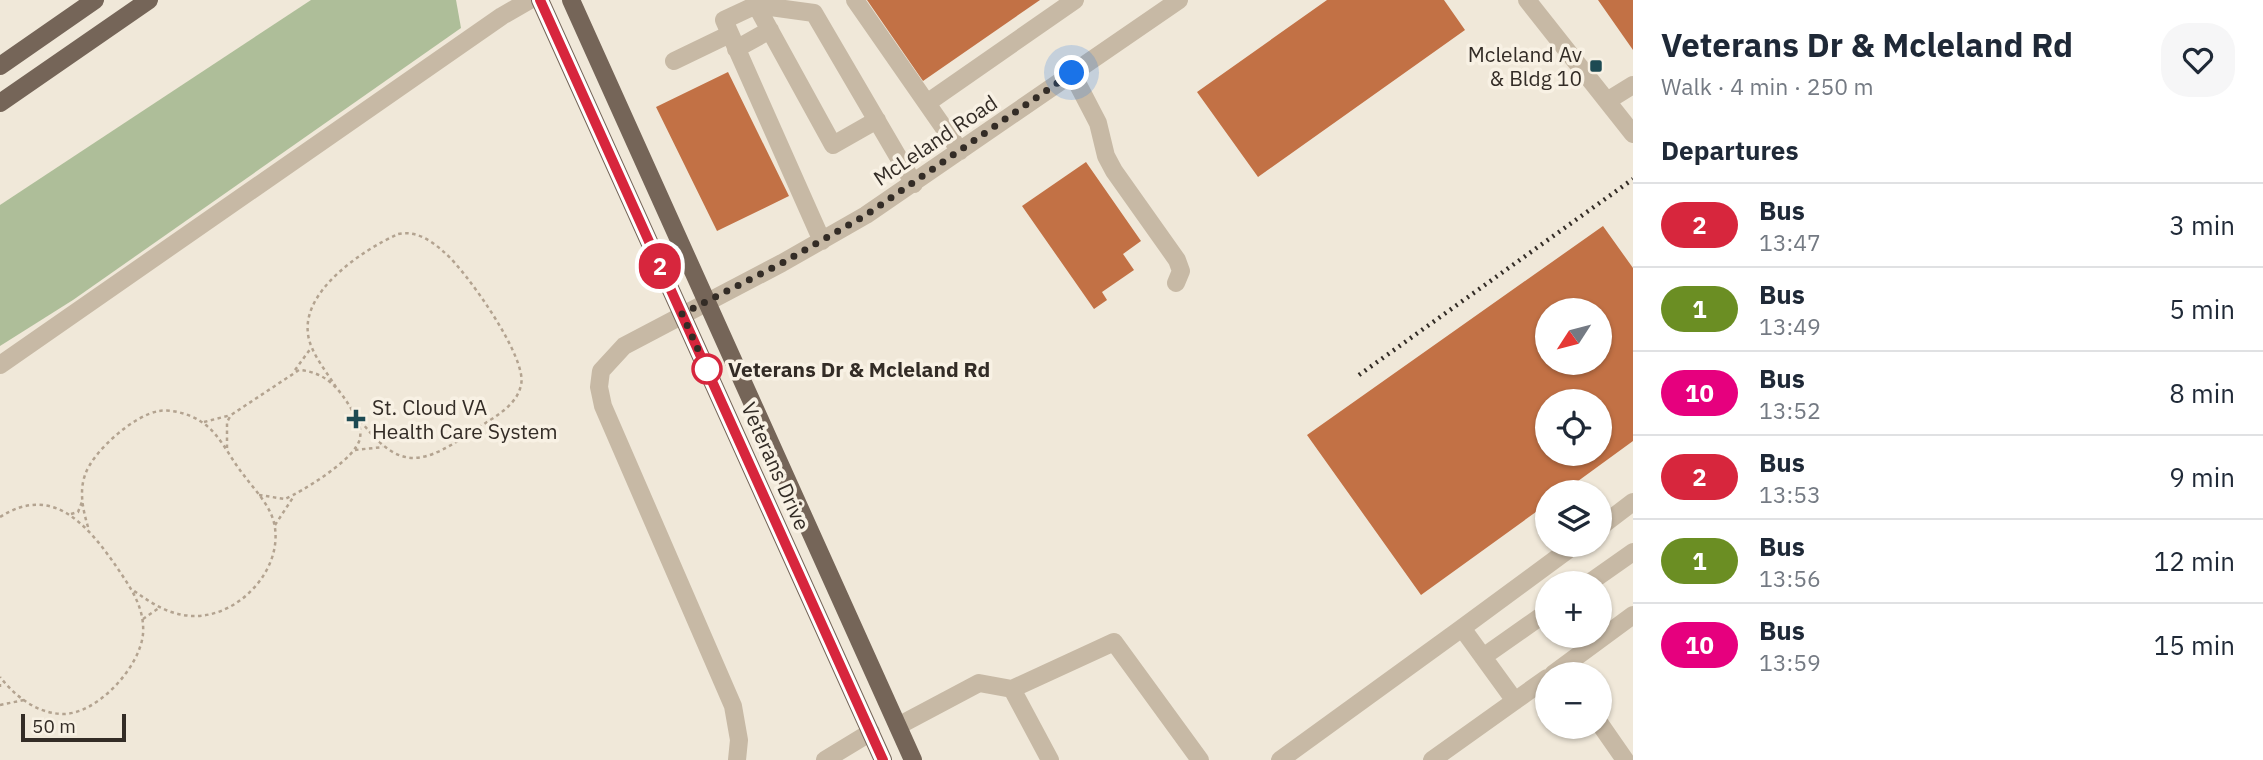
<!DOCTYPE html>
<html lang="en">
<head>
<meta charset="utf-8">
<style>
	body { margin:0; font-family:"IBM Plex Sans",sans-serif; background:#f6f6f7; color:#1f2937; height:100vh; display:flex; flex-direction:column; font-size:26px; white-space:nowrap }
	* { box-sizing:border-box; margin:0 }
	p { font-size:23px; color:#747a83 }
	.icon { flex:none; width:38px; height:38px; fill:none; stroke:currentColor; stroke-width:2; stroke-linecap:round; stroke-linejoin:round }
	.map { position:relative; flex:1; overflow:hidden }
	.drawer { display:flex; flex-direction:column; background:#fff; width:630px }
	.drawer>* { flex:none }
	.badge { padding:0 14px; border-radius:23px; font-size:24px; line-height:46px }
	.needle { width:46px; rotate:234deg }
	.buttons { position:absolute; left:1535px; top:298px; display:grid; gap:14px }
	.buttons a { display:grid; place-items:center; width:77px; height:77px; border-radius:50%; background:#fff; box-shadow:0 2px 5px #0004; font-size:35px }
	.scale { position:absolute; left:21px; bottom:18px; width:105px; box-sizing:border-box; padding-left:7px; border:4px solid #332c26; border-top:0; font-size:19px; line-height:24px; white-space:nowrap; color:#332c26; -webkit-text-stroke:5px #f8f1e4; paint-order:stroke }
	.you { position:absolute; width:35px; height:35px; margin:-18px; border:5px solid #fff; border-radius:50%; background:#1a73e8; box-shadow:0 0 0 10px #1a73e833 }
	.map>.badge { position:absolute; translate:-50% -50%; box-shadow:0 0 0 4px #fff }
	h2 { padding:0 28px; font-size:26px; line-height:63px }
	.round { display:grid; place-items:center; flex:none; width:74px; height:74px; border-radius:28px; background:#f6f6f7 }
	.headline { display:flex; align-items:center; justify-content:space-between; height:119px; padding:0 28px }
	h1 { font-size:33px; font-weight:700; line-height:52px }
	ul { padding:0; list-style:none }
	li { display:flex; align-items:center; gap:21px; height:84px; padding:0 28px; border-top:2px solid #e0e1e3 }
	li div { flex:1 }
	li b { display:block; font-size:26px }
	li em { font-style:normal }
	li .badge { min-width:77px; font-weight:700; text-align:center }
	main { display:flex; flex:1; min-height:0 }
	.map>svg:first-child { display:block }
	.green { fill:#aebe99 }
	.building { fill:#c27145; fill-rule:evenodd }
	.lines { fill:none; stroke-linecap:round; stroke-linejoin:round }
	.path { stroke:#b3a390; stroke-width:2.5; stroke-dasharray:3.5 3.5; stroke-linecap:butt }
	.minor { stroke:#c7b9a5; stroke-width:18 }
	.major { stroke:#756558; stroke-width:18 }
	.rail { stroke:#332c26; stroke-width:4.5; stroke-dasharray:2 5; stroke-linecap:butt }
	.line-casing { stroke:#fff; stroke-width:16 }
	.line { stroke:#d7263d; stroke-width:10 }
	.walk { stroke:#332c26; stroke-width:7; stroke-dasharray:0 12.6 }
	.poi-dot { fill:#1d4a53; stroke:#f8f1e4; stroke-width:2.5 }
	.stop-dot { fill:#fff; stroke:#d7263d; stroke-width:3.5 }
	.labels { text-anchor:middle; dominant-baseline:central; stroke-width:7; stroke-linejoin:round; paint-order:stroke }
	.poi-label { font-size:21px; fill:#332c26; stroke:#f8f1e4; text-anchor:end }
	.street-label { font-size:21px; fill:#332c26; stroke:#f8f1e4 }
	.stop-label { font-size:21px; font-weight:bold; fill:#332c26; stroke:#f8f1e4; text-anchor:start }
</style>
</head>
<body>
<main>
<div class="map">
<svg width="1633" height="760" viewBox="0 0 1633 760">
	<rect width="100%" height="100%" fill="#f0e8d9"/>
	<!-- green -->
	<path class="green" d="M311 0H456L461 28 73 300 0 346V205Z"/>
	<!-- building -->
	<path class="building" d="M867 0H1040L923 81Z
		M1327 0H1444L1465 30 1258 177 1197 92Z
		M1598 0H1633V50Z
		M728 72 789 196 717 231 656 107Z
		M1086 162 1141 241 1123 254 1134 270 1102 292 1107 300 1094 309 1022 206Z
		M1603 226 1633 268V441L1563 492H1547V504L1421 595 1307 435ZM1547 310H1600V362H1547ZM1547 401H1600V453H1547Z"/>
	<g class="lines">
		<!-- path -->
		<path class="path" d="M295 370 311 348
			M336 387C326 371 310 352 308 334 302 290 363 250 398 234 416 230 432 241 445 253 466 271 528 358 521 385 517 405 496 416 481 426 420 467 400 475 353 411
			M204 422 231 415
			M227 448V422L231 415 299 370C326 372 340 389 353 412
			M355 450 383 447
			M259 495 285 499C303 491 346 464 356 447 362 439 361 430 358 421
			M71 514 78 512 82 502
			M0 517C53 483 88 526 116 566 130 587 145 607 143 634 140 667 97 715 62 714 36 713 15 696 0 677
			M275 525 294 496
			M88 527C83 510 79 492 85 475 93 451 134 415 159 411 172 409 189 414 200 421 220 433 229 457 243 474 255 491 272 506 275 528 281 571 239 616 195 616 171 616 152 604 133 590
			M143 619 159 608
			M0 684V687
			M0 705 24 700"/>
		<!-- minor -->
		<path class="minor" d="M855 0 960 151
			M1527 0 1633 134
			M756 5 833 145 877 120
			M736 49 770 30
			M674 61 730 34
			M1072 73 1098 123 1106 156 1114 171 1177 260 1181 271 1176 283
			M1607 101 1633 85
			M927 103 1075 0
			M822 241 724 20 756 5 814 13 914 184
			M0 365 502 16 530 0
			M1600 527 1633 502
			M1589 583 1633 552
			M1483 657 1547 612
			M1553 674 1633 615
			M1012 689 1050 760
			M1515 701 1462 628 1576 544
			M1600 724 1625 760
			M898 726 979 683 1012 689 1114 642 1200 760
			M737 760 739 740 733 706 603 406 599 387 601 371 624 346 782 263 866 215 1179 0
			M825 760 871 732
			M1280 760 1462 628
			M1432 760 1547 678"/>
		<!-- major -->
		<path class="major" d="M540 0 883 760
			M571 0 913 760
			M0 66 95 0
			M0 103 149 0"/>
		<!-- rail -->
		<path class="rail" d="M1359 375 1633 179"/>
	</g>
	<g class="lines">
		<defs>
			<path id="line" d="M540 0 883 760"/>
		</defs>
		<!-- line casing -->
		<use href="#line" class="line-casing"/>
		<!-- line -->
		<use href="#line" class="line"/>
		<!-- walk -->
		<path class="walk" d="M707 369 710 376 682 314 782 263 866 215 1072 73"/>
	</g>
	<!-- markers -->
	<g class="poi-dot">
		<rect x="1589" y="59" width="14" height="14" rx="3.5"/>
		<path d="M352.5 408.5h7v7h7v7h-7v7h-7v-7h-7v-7h7z"/>
	</g>
	<circle class="stop-dot" cx="707" cy="369" r="14"/>
	<g class="labels">
		<!-- poi labels -->
		<g class="poi-label">
			<text x="1582" y="54">Mcleland Av<tspan x="1582" dy="24">&amp; Bldg 10</tspan></text>
			<text x="372" y="407" text-anchor="start">St. Cloud VA<tspan x="372" dy="24">Health Care System</tspan></text>
		</g>
		<!-- street labels -->
		<g class="street-label">
			<text transform="translate(935 140) rotate(-34)">McLeland Road</text>
			<text transform="translate(776 466) rotate(66)">Veterans Drive</text>
		</g>
		<!-- stop labels -->
		<g class="stop-label">
			<text x="728" y="369">Veterans Dr &amp; Mcleland Rd</text>
		</g>
	</g>
</svg>
<div class="buttons">
<a><svg class="needle" viewBox="-14 -14 28 28"><path d="M0-13l5 13h-10z" fill="#e53935"/><path d="M0 13l5-13h-10z" fill="#747a83"/></svg></a>
<a><svg class="icon" aria-label="locate" viewBox="0 0 24 24"><circle cx="12" cy="12" r="6"/><path d="M12 2v4M12 18v4M2 12h4M18 12h4"/></svg></a>
<a><svg class="icon" aria-label="layers" viewBox="0 0 24 24"><path d="M12 4l9 5-9 5-9-5zM3 14l9 5 9-5"/></svg></a>
<a>+</a>
<a>−</a>
</div>
<div class="scale">50 m</div>
<div class="you" style="left:1072px;top:73px"></div>
<b class="badge" style="left:660px;top:266px;background:#d7263d;color:#fff">2</b>
</div>
<section class="drawer">
<div class="headline"><div><h1>Veterans Dr &amp; Mcleland Rd</h1><p>Walk · 4 min · 250 m</p></div><a class="round"><svg class="icon" aria-label="heart" viewBox="0 0 24 24"><path d="M12 20l-8-8c-3-5 5-10 8-4 3-6 11-1 8 4z"/></svg></a></div>
<h2>Departures</h2>
<ul>
<li><span class="badge" style="background:#d7263d;color:#fff">2</span><div><b>Bus</b><p>13:47</p></div><em>3 min</em></li>
<li><span class="badge" style="background:#6b8e23;color:#fff">1</span><div><b>Bus</b><p>13:49</p></div><em>5 min</em></li>
<li><span class="badge" style="background:#e6007e;color:#fff">10</span><div><b>Bus</b><p>13:52</p></div><em>8 min</em></li>
<li><span class="badge" style="background:#d7263d;color:#fff">2</span><div><b>Bus</b><p>13:53</p></div><em>9 min</em></li>
<li><span class="badge" style="background:#6b8e23;color:#fff">1</span><div><b>Bus</b><p>13:56</p></div><em>12 min</em></li>
<li><span class="badge" style="background:#e6007e;color:#fff">10</span><div><b>Bus</b><p>13:59</p></div><em>15 min</em></li>
</ul>
</section>
</main>
</body>
</html>
